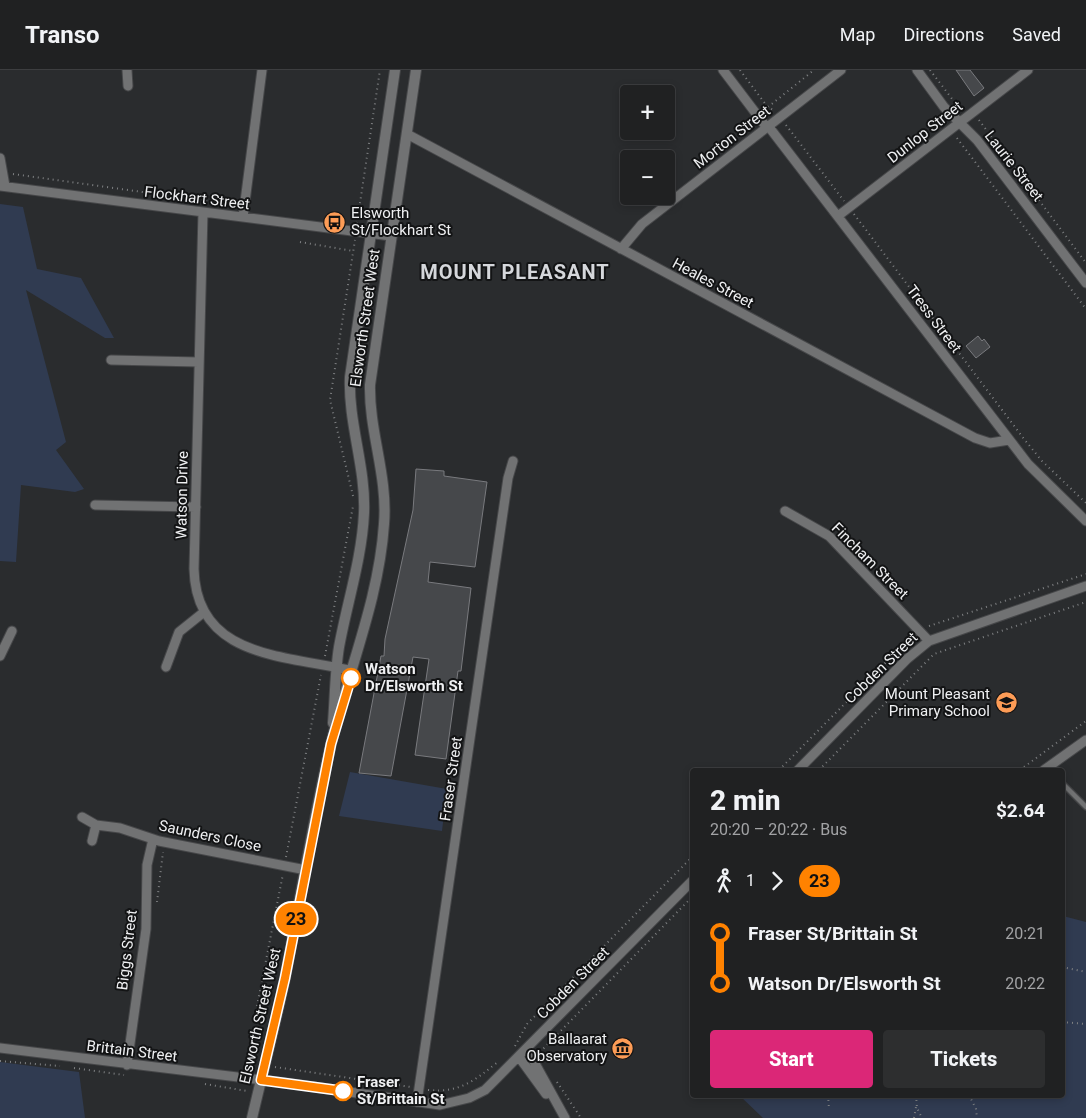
<!DOCTYPE html>
<html lang="en">
<head>
<meta charset="utf-8">
<style>
	body { margin:0; font-family:Roboto,sans-serif; background:#2d2e2f; color:#f1f3f6; height:100vh; display:flex; flex-direction:column; font-size:19px; white-space:nowrap }
	* { box-sizing:border-box; margin:0 }
	p { font-size:16px; color:#a2a3a5 }
	.icon { flex:none; width:28px; height:28px; fill:none; stroke:currentColor; stroke-width:2; stroke-linecap:round; stroke-linejoin:round }
	.map { position:relative; flex:1; overflow:hidden }
	.panel { position:absolute; left:690px; top:698px; width:375px; height:330px; display:flex; flex-direction:column; background:#202122; border-radius:5px; box-shadow:0 2px 8px #0003,0 0 0 1px #3d3e40 }
	.panel>* { flex:none }
	.badge { padding:0 10px; border-radius:16px; font-size:18px; line-height:32px }
	.controls { position:absolute; left:620px; top:15px; display:grid; gap:10px }
	.controls a { display:grid; place-items:center; width:55px; height:55px; border-radius:5px; background:#202122; box-shadow:0 2px 8px #0003,0 0 0 1px #3d3e40; font-size:25px }
	.map>.badge { position:absolute; translate:-50% -50%; box-shadow:0 0 0 2px #fff }
	.legs { display:flex; align-items:center; gap:8px; height:55px; padding:0 20px; font-size:16px }
	.legs p { margin-inline-start:auto }
	.summary { display:flex; align-items:center; justify-content:space-between; height:85px; padding:0 20px }
	h1 { font-size:28px; font-weight:800; line-height:38px }
	.button { display:flex; gap:10px; margin-top:auto; padding:10px 20px }
	.button a { flex:1; height:58px; border-radius:5px; background:#db2777; color:#fff; font-size:20px; font-weight:800; line-height:58px; text-align:center }
	.button a+a { background:#2d2e2f; color:#f1f3f6 }
	ul { padding:0 20px; list-style:none }
	li { display:flex; align-items:center; gap:18px; height:50px; font-size:19px }
	li i { display:grid; place-items:center; width:8px; height:100%; margin:0 6px; background:currentColor }
	li i::after { content:''; width:12px; height:12px; margin:-6px; border:4px solid; border-radius:50%; background:#202122 }
	li p { margin-inline-start:auto }
	li:first-child i { background:linear-gradient(#0000 50%,currentColor 0) }
	li:last-child i { background:linear-gradient(currentColor 50%,#0000 0) }
	header { display:flex; align-items:center; gap:30px; box-sizing:border-box; height:70px; padding:0 25px; background:#202122; border-bottom:1px solid #3d3e40 }
	header strong { font-size:24px }
	nav { display:flex; gap:28px; margin-inline-start:auto; font-size:18px }
	.map>svg:first-child { display:block }
	.green { fill:#303b51 }
	.building { fill:#46484b; stroke:#797a7e }
	.lines { fill:none; stroke-linecap:round; stroke-linejoin:round }
	.service-casing { stroke:#464749; stroke-width:7 }
	.minor-casing { stroke:#464749; stroke-width:11 }
	.tertiary-casing { stroke:#464749; stroke-width:12 }
	.path { stroke:#7f8183; stroke-width:2; stroke-dasharray:1 4; stroke-linecap:butt }
	.service { stroke:#717273; stroke-width:4.5 }
	.minor { stroke:#717273; stroke-width:9 }
	.tertiary { stroke:#717273; stroke-width:10 }
	.line-1-casing { stroke:#fff; stroke-width:11 }
	.line-1 { stroke:#ff8200; stroke-width:8 }
	.stop-1-dot { fill:#fff; stroke:#ff8200; stroke-width:2.5 }
	.labels { text-anchor:middle; dominant-baseline:central; stroke-width:4; stroke-linejoin:round; paint-order:stroke }
	.street-label { font-size:15px; fill:#eff0f2; stroke:#131415 }
	.poi-label { font-size:15px; fill:#eff0f2; stroke:#131415; text-anchor:end }
	.stop-label { font-size:15px; font-weight:bold; fill:#eff0f2; stroke:#131415; text-anchor:start }
	.district-label { font-size:20px; font-weight:bold; letter-spacing:1px; fill:#d5d7db; stroke:#131415 }
</style>
</head>
<body>
<header>
<strong>Transo</strong>
<nav><a>Map</a><a>Directions</a><a>Saved</a></nav>
</header>
<div class="map">
<svg width="1086" height="1048" viewBox="0 0 1086 1048">
	<rect width="100%" height="100%" fill="#2a2c2e"/>
	<!-- green -->
	<path class="green" d="M0 134 23 137 37 199 81 208 114 268H105L26 220 66 372 56 380 84 419 75 422 21 415 16 492 0 491Z
		M350 702 447 719 442 761 339 746Z
		M1063 846 1086 852V1048H763L739 1025H1062Z
		M0 992 79 1002 85 1048H0Z"/>
	<!-- building -->
	<path class="building" d="M956 0H970L984 18 974 26Z
		M978 266 982 271 984 269 990 277 976 288 966 276Z
		M416 399 444 401V406L487 412 475 497 430 492 428 512 471 518 461 601H458L446 689 415 685 429 589 413 587 391 706 359 703 381 586H384L385 569 413 440Z"/>
	<g class="lines">
		<defs>
			<path id="service" d="M1062 713 1086 737"/>
			<path id="minor" d="M127 0 128 16
				M723 0 767 58
				M917 0 944 37 977 70 1086 213
				M769 57 1028 394 1086 451
				M407 64 975 368 990 373 1009 370
				M0 88 5 116
				M0 116 391 166
				M203 142 194 499C196 589 286 585 353 601
				M838 146 1028 0
				M243 147 262 0
				M621 179 642 154 841 0
				M111 290 199 292
				M95 435 196 437
				M785 441 829 466 929 571
				M0 586 12 561
				M166 597 179 562 204 542
				M798 700 907 589 929 571 1086 516
				M1044 700 1086 670
				M82 747 96 755 120 758 159 771 306 800
				M92 771 96 755
				M0 978 287 1013 440 1035 469 1028 485 1020 496 1009 692 811
				M527 979 565 1048
				M519 987 546 1024
				M127 995 146 859 147 795 153 769
				M417 1032 508 408 513 391"/>
			<path id="tertiary" d="M333 653C335 628 335 602 339 577 347 533 362 488 364 443 366 397 348 353 350 307L395 0
				M252 1048C263 1001 275 955 285 908 300 830 313 751 331 674 348 601 379 530 384 454 388 406 369 362 370 315L416 0"/>
		</defs>
		<!-- service casing -->
		<use href="#service" class="service-casing"/>
		<!-- minor casing -->
		<use href="#minor" class="minor-casing"/>
		<!-- tertiary casing -->
		<use href="#tertiary" class="tertiary-casing"/>
		<!-- path -->
		<path class="path" d="M740 0 767 36 773 40
			M930 0 959 38
			M768 37 814 0
			M979 50 1086 193
			M786 55 844 131
			M957 68 1086 239
			M13 104 236 135
			M854 144 1024 369 1042 391 1086 433
			M357 153 380 0
			M300 172 353 181
			M353 426 330 330 355 170
			M929 556 1086 504
			M325 586 353 436
			M779 700 912 566
			M819 700 934 584 1086 532
			M1020 700 1086 651
			M286 787 321 605
			M157 832 163 782
			M1062 897 1086 902
			M257 936 283 804
			M1062 952 1086 954
			M515 976 527 954 692 787
			M540 982 692 827
			M0 991 60 996
			M275 997 411 1017
			M74 998 124 1005
			M557 1012 581 1048
			M205 1014 247 1021
			M428 1020C461 1023 475 1010 499 991
			M828 1025 829 1039
			M916 1025 917 1038 922 1048
			M969 1025 976 1039 977 1048
			M914 1048 916 1037"/>
		<!-- service -->
		<use href="#service" class="service"/>
		<!-- minor -->
		<use href="#minor" class="minor"/>
		<!-- tertiary -->
		<use href="#tertiary" class="tertiary"/>
	</g>
	<g class="lines">
		<defs>
			<path id="line-1" d="M343 1021 261 1010 285 908 331 674 351 608"/>
		</defs>
		<!-- line-1 casing -->
		<use href="#line-1" class="line-1-casing"/>
		<!-- line-1 -->
		<use href="#line-1" class="line-1"/>
	</g>
	<!-- icons -->
	<defs>
		<symbol id="bus-disc" viewBox="-11 -11 22 22"><circle r="9.5" fill="#fd9c56" stroke="#131415"/><path d="M-5-6H5V4H4V6H2V4H-2V6H-4V4H-5ZM-3.5-4V0h7V-4ZM-3.5 1.2v1.5H-2V1.2ZM2 1.2v1.5H3.5V1.2Z" fill="#111"/></symbol>
		<symbol id="school-disc" viewBox="-11 -11 22 22"><circle r="9.5" fill="#fd9c56" stroke="#131415"/><path d="M0-5L7-2L0 1L-7-2ZM-4 1L0 2.5L4 1V4Q0 6-4 4Z" fill="#111"/></symbol>
		<symbol id="museum-disc" viewBox="-11 -11 22 22"><circle r="9.5" fill="#fd9c56" stroke="#131415"/><path d="M0-6L6-3V-2H-6V-3ZM-5-1h2V3h-2ZM-1-1h2V3h-2ZM3-1h2V3H3ZM-6 4H6V6H-6Z" fill="#111"/></symbol>
	</defs>
	<g fill-rule="evenodd">
		<use href="#bus-disc" x="322" y="140" width="25" height="25"/>
		<use href="#school-disc" x="994" y="620" width="25" height="25"/>
		<use href="#museum-disc" x="610" y="966" width="25" height="25"/>
	</g>
	<!-- markers -->
	<g class="stop-1-dot">
		<circle cx="351" cy="608" r="9"/>
		<circle cx="343" cy="1021" r="9"/>
	</g>
	<g class="labels">
		<!-- street labels -->
		<g class="street-label">
			<text transform="translate(925 62) rotate(-38)">Dunlop Street</text>
			<text transform="translate(732 67) rotate(-38)">Morton Street</text>
			<text transform="translate(1014 96) rotate(52)">Laurie Street</text>
			<text transform="translate(197 128) rotate(7)">Flockhart Street</text>
			<text transform="translate(713 213) rotate(28)">Heales Street</text>
			<text transform="translate(365 248) rotate(-82)">Elsworth Street West</text>
			<text transform="translate(934 249) rotate(53)">Tress Street</text>
			<text transform="translate(182 425) rotate(-89)">Watson Drive</text>
			<text transform="translate(870 491) rotate(45)">Fincham Street</text>
			<text transform="translate(881 598) rotate(-44)">Cobden Street</text>
			<text transform="translate(451 709) rotate(-82)">Fraser Street</text>
			<text transform="translate(210 766) rotate(12)">Saunders Close</text>
			<text transform="translate(127 880) rotate(-83)">Biggs Street</text>
			<text transform="translate(573 913) rotate(-45)">Cobden Street</text>
			<text transform="translate(260 946) rotate(-77)">Elsworth Street West</text>
			<text transform="translate(132 981) rotate(7)">Brittain Street</text>
		</g>
		<!-- poi labels -->
		<g class="poi-label">
			<text x="351" y="143" text-anchor="start">Elsworth<tspan x="351" dy="17">St/Flockhart St</tspan></text>
			<text x="990" y="624">Mount Pleasant<tspan x="990" dy="17">Primary School</tspan></text>
			<text x="607" y="969">Ballaarat<tspan x="607" dy="17">Observatory</tspan></text>
		</g>
		<!-- stop labels -->
		<g class="stop-label">
			<text x="365" y="599">Watson<tspan x="365" dy="17">Dr/Elsworth St</tspan></text>
			<text x="357" y="1012">Fraser<tspan x="357" dy="17">St/Brittain St</tspan></text>
		</g>
		<!-- district labels -->
		<g class="district-label">
			<text x="515" y="202">MOUNT PLEASANT</text>
		</g>
	</g>
</svg>
<div class="controls">
<a>+</a>
<a>−</a>
</div>
<b class="badge" style="left:296px;top:849px;background:#ff8200;color:#111">23</b>
<section class="panel">
<div class="summary"><div><h1>2 min</h1><p>20:20 – 20:22 · Bus</p></div><b>$2.64</b></div>
<div class="legs"><svg class="icon" aria-label="walk" viewBox="0 0 24 24"><circle cx="13" cy="4" r="2"/><path d="M13 8l-2 6 4 7M11 14l-3 7M7 12l3-4h3l4 4"/></svg>1<svg class="icon" aria-label="forward" viewBox="0 0 24 24"><path d="M9 5l7 7-7 7"/></svg><b class="badge" style="background:#ff8200;color:#111">23</b></div>
<ul>
<li><i style="color:#ff8200"></i><b>Fraser St/Brittain St</b><p>20:21</p></li>
<li><i style="color:#ff8200"></i><b>Watson Dr/Elsworth St</b><p>20:22</p></li>
</ul>
<div class="button"><a>Start</a><a>Tickets</a></div>
</section>
</div>
</body>
</html>
